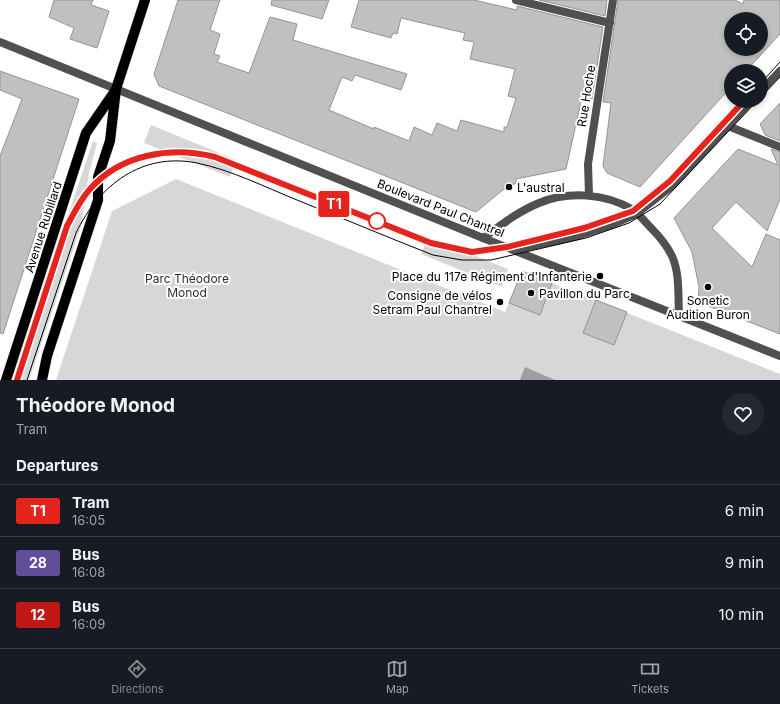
<!DOCTYPE html>
<html lang="en">
<head>
<meta charset="utf-8">
<style>
	body { margin:0; font-family:Inter,sans-serif; background:#242831; color:#f1f3f6; height:100vh; display:flex; flex-direction:column; font-size:15px; white-space:nowrap }
	* { box-sizing:border-box; margin:0 }
	p { font-size:13px; color:#9ea1a6 }
	.icon { flex:none; width:22px; height:22px; fill:none; stroke:currentColor; stroke-width:2; stroke-linecap:round; stroke-linejoin:round }
	.map { position:relative; height:380px; overflow:hidden }
	.details { display:flex; flex-direction:column; background:#171b24; flex:1 }
	.details>* { flex:none }
	.badge { padding:0 8px; border-radius:3px; font-size:14px; line-height:26px }
	.buttons { position:absolute; left:724px; top:12px; display:grid; gap:8px }
	.buttons a { display:grid; place-items:center; width:44px; height:44px; border-radius:50%; background:#171b24; box-shadow:0 2px 6px #0003; font-size:20px }
	.map>.badge { position:absolute; translate:-50% -50%; box-shadow:0 0 0 2px #fff }
	h2 { padding:0 16px; font-size:15px; line-height:36px }
	.round { display:grid; place-items:center; flex:none; width:42px; height:42px; border-radius:21px; background:#242831 }
	.overview { display:flex; align-items:center; justify-content:space-between; height:68px; padding:0 16px }
	h1 { font-size:19px; font-weight:700; line-height:30px }
	ul { padding:0; list-style:none }
	li { display:flex; align-items:center; gap:12px; height:52px; padding:0 16px; border-top:1px solid #363941 }
	li div { flex:1 }
	li b { display:block; font-size:15px }
	li em { font-style:normal }
	li .badge { min-width:44px; font-weight:700; text-align:center }
	.tabs { display:flex; justify-content:space-around; align-items:center; height:56px; border-top:1px solid #363941; background:#171b24; font-size:11px; color:#9ea1a6 }
	.tabs a { display:grid; justify-items:center; gap:2px }
	.tabs .current { color:#858687 }
	.map>svg:first-child { display:block }
	.green { fill:#d7d7d7 }
	.water { fill:#9e9e9e }
	.building { fill:#c0c0c0; stroke:#949494; fill-rule:evenodd }
	.lines { fill:none; stroke-linecap:round; stroke-linejoin:round }
	.primary-casing { stroke:#dbdbdb; stroke-width:11 }
	.minor { stroke:#505050; stroke-width:8 }
	.tertiary { stroke:#505050; stroke-width:8 }
	.primary { stroke:#000; stroke-width:10 }
	.tram { stroke:#000; stroke-width:1 }
	.line-casing { stroke:#fff; stroke-width:9 }
	.line { stroke:#e5251d; stroke-width:6 }
	.poi-dot { fill:#000; stroke:#fff; stroke-width:1.5 }
	.stop-dot { fill:#fff; stroke:#e5251d; stroke-width:2 }
	.labels { text-anchor:middle; dominant-baseline:central; stroke-width:4; stroke-linejoin:round; paint-order:stroke }
	.street-label { font-size:12px; fill:#000; stroke:#fff }
	.poi-label { font-size:12px; fill:#000; stroke:#fff; text-anchor:start }
	.park-label { font-size:12px; fill:#2e2e2e; stroke:#fff }
</style>
</head>
<body>
<div class="map">
<svg width="780" height="380" viewBox="0 0 780 380">
	<rect width="100%" height="100%" fill="#fff"/>
	<!-- green -->
	<path class="green" d="M151 125 236 160 230 177 144 143Z
		M93 141 97 143 89 173 81 226 29 380H13Z
		M176 179 505 312 522 271 780 374V380H56L112 211Z
		M428 237 508 269 502 287 421 254Z"/>
	<!-- water -->
	<path class="water" d="M525 367 555 380H556H520Z"/>
	<!-- building -->
	<path class="building" d="M54 0H93L91 5 109 11 97 48 70 39 74 28 49 17Z
		M178 0H220L210 30 220 34 214 54 220 56 217 62 249 73 270 17 297 24 293 40 407 74 401 90 355 75 352 81 342 77 329 110 374 129V127L409 141 414 127 432 135 437 123 457 131 461 120 504 132V127H507L516 98 508 96 515 69 470 59 474 42 463 40 465 33 401 18 397 34 393 33 391 38 351 27 359 0H474L517 10V6L603 27 592 99 582 97 566 169 516 179V183L504 189 476 212 159 86 154 74Z
		M272 0H329L322 19 271 5Z
		M539 0H607L605 16Z
		M618 0H735L743 4 744 0H780V34L746 71H731V87L640 187 607 173 603 166 611 103 603 102ZM731 19H761V49H731Z
		M0 71 79 99 3 334 0 333V156L22 99 0 90Z
		M780 103V141L765 135 760 124Z
		M738 149 778 165 771 149 780 152V199L767 231 736 202 712 228 752 267 766 234 780 240V334L698 302 699 287 692 252 674 218Z
		M522 271 552 283 540 315 509 303Z
		M596 300 627 312 614 345 583 333Z"/>
	<g class="lines">
		<defs>
			<path id="primary" d="M6 380 86 133 115 91
				M42 380 47 356 98 200V177L110 141 116 89 145 0"/>
		</defs>
		<!-- primary casing -->
		<use href="#primary" class="primary-casing"/>
		<!-- minor -->
		<path class="minor" d="M516 0 610 23
			M0 42 116 89
			M761 91 780 71
			M728 126 780 147
			M589 195 588 164 613 0
			M483 238C501 225 519 211 539 203 568 191 606 193 633 210 640 215 646 223 652 229 660 237 667 246 672 256 680 274 678 296 679 316
			M514 250 577 236 611 225 636 214 673 185 751 101"/>
		<!-- tertiary -->
		<path class="tertiary" d="M116 89 483 238 780 356"/>
		<!-- primary -->
		<use href="#primary" class="primary"/>
		<!-- tram -->
		<path class="tram" d="M761 83 780 62
			M761 97 780 77
			M17 380 67 226C74 213 80 200 90 189 121 154 171 146 215 157L431 243 472 252 507 247 584 228 633 211 670 181 744 101
			M27 380 76 233C99 185 142 152 197 163 231 170 265 187 297 200 342 218 387 237 433 255L462 260H491L586 238 629 223 660 204 757 101"/>
	</g>
	<g class="lines">
		<defs>
			<path id="line" d="M17 380 67 226C74 213 80 200 90 189 121 154 171 146 215 157L431 243 472 252 507 247 584 228 633 211 670 181 744 101"/>
		</defs>
		<!-- line casing -->
		<use href="#line" class="line-casing"/>
		<!-- line -->
		<use href="#line" class="line"/>
	</g>
	<!-- markers -->
	<g class="poi-dot">
		<circle cx="509" cy="187" r="4"/>
		<circle cx="600" cy="276" r="4"/>
		<circle cx="708" cy="287" r="4"/>
		<circle cx="531" cy="293" r="4"/>
		<circle cx="500" cy="302" r="4"/>
	</g>
	<circle class="stop-dot" cx="377" cy="221" r="8"/>
	<g class="labels">
		<!-- street labels -->
		<g class="street-label">
			<text transform="translate(586 96) rotate(-81)">Rue Hoche</text>
			<text transform="translate(441 208) rotate(22)">Boulevard Paul Chantrel</text>
			<text transform="translate(43 227) rotate(-72)">Avenue Rubillard</text>
		</g>
		<!-- poi labels -->
		<g class="poi-label">
			<text x="517" y="187">L'austral</text>
			<text x="592" y="276" text-anchor="end">Place du 117e Régiment d'Infanterie</text>
			<text x="539" y="293">Pavillon du Parc</text>
			<text x="492" y="295" text-anchor="end">Consigne de vélos<tspan x="492" dy="14">Setram Paul Chantrel</tspan></text>
			<text x="708" y="300" text-anchor="middle">Sonetic<tspan x="708" dy="14">Audition Buron</tspan></text>
		</g>
		<!-- park labels -->
		<g class="park-label">
			<text x="187" y="278">Parc Théodore<tspan x="187" dy="14">Monod</tspan></text>
		</g>
	</g>
</svg>
<div class="buttons">
<a><svg class="icon" aria-label="locate" viewBox="0 0 24 24"><circle cx="12" cy="12" r="6"/><path d="M12 2v4M12 18v4M2 12h4M18 12h4"/></svg></a>
<a><svg class="icon" aria-label="layers" viewBox="0 0 24 24"><path d="M12 4l9 5-9 5-9-5zM3 14l9 5 9-5"/></svg></a>
</div>
<b class="badge" style="left:334px;top:204px;background:#e5251d;color:#fff">T1</b>
</div>
<section class="details">
<div class="overview"><div><h1>Théodore Monod</h1><p>Tram</p></div><a class="round"><svg class="icon" aria-label="heart" viewBox="0 0 24 24"><path d="M12 20l-8-8c-3-5 5-10 8-4 3-6 11-1 8 4z"/></svg></a></div>
<h2>Departures</h2>
<ul>
<li><span class="badge" style="background:#e5251d;color:#fff">T1</span><div><b>Tram</b><p>16:05</p></div><em>6 min</em></li>
<li><span class="badge" style="background:#614e9b;color:#fff">28</span><div><b>Bus</b><p>16:08</p></div><em>9 min</em></li>
<li><span class="badge" style="background:#c11718;color:#fff">12</span><div><b>Bus</b><p>16:09</p></div><em>10 min</em></li>
</ul>
</section>
<nav class="tabs">
<a class="current"><svg class="icon" aria-label="directions" viewBox="0 0 24 24"><path d="M12 3l9 9-9 9-9-9zM9 14v-3h6M13 9l2 2-2 2"/></svg>Directions</a>
<a><svg class="icon" aria-label="map" viewBox="0 0 24 24"><path d="M3 6l6-2 6 2 6-2v14l-6 2-6-2-6 2zM9 4v14M15 6v14"/></svg>Map</a>
<a><svg class="icon" aria-label="tickets" viewBox="0 0 24 24"><path d="M3 7h18v10H3zM15 7v10"/></svg>Tickets</a>
</nav>
</body>
</html>
